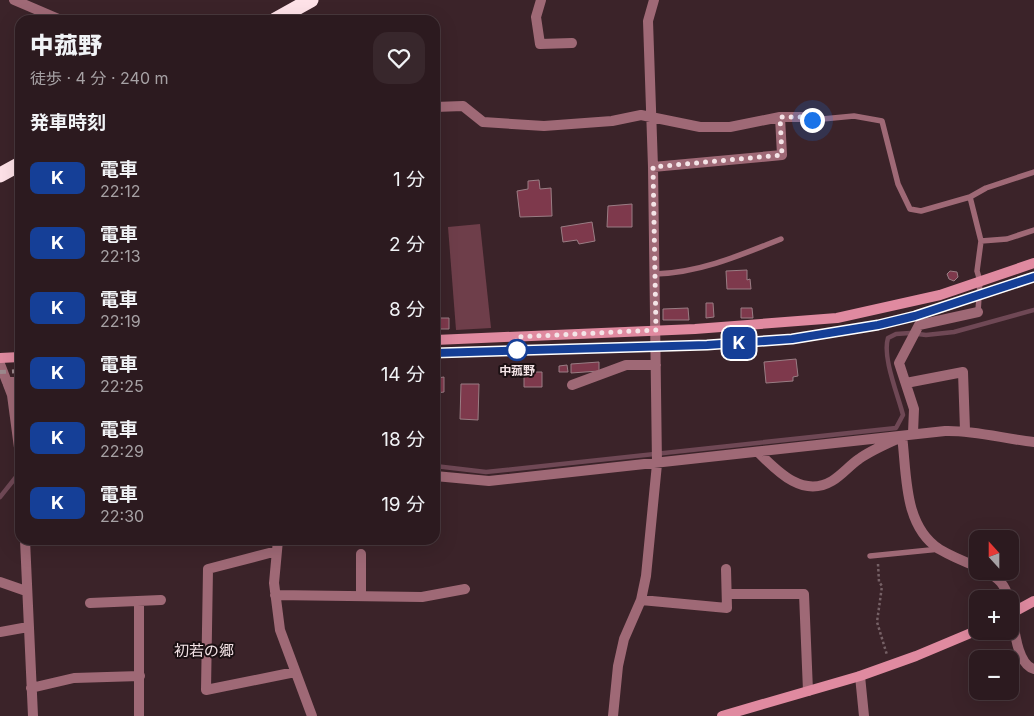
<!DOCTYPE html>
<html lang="ja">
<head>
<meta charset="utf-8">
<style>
	body { margin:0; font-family:Inter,"Noto Sans JP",sans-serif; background:#38272c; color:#f1f3f6; height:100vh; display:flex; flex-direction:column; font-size:19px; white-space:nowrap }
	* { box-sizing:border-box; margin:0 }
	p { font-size:16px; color:#a6a1a4 }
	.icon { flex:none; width:28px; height:28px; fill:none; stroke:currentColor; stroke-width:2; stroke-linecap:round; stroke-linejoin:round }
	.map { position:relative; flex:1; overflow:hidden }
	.drawer { position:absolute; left:15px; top:15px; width:425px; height:530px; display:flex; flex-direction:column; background:#2c1a1f; border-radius:15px; box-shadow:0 5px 20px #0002,0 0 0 1px #48383d }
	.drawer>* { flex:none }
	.badge { padding:0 10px; border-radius:8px; font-size:18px; line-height:32px }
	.needle { width:32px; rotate:339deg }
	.tools { position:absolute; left:969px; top:530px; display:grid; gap:10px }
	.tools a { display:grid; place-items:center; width:50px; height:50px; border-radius:10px; background:#2c1a1f; box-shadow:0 5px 20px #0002,0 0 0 1px #48383d; font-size:25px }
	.you { position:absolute; width:25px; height:25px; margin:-12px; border:4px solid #fff; border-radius:50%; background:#1a73e8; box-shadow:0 0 0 8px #1a73e833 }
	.map>.badge { position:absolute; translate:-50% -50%; box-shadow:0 0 0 2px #fff }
	h2 { padding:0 15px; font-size:19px; line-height:45px }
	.round { display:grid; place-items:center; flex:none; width:52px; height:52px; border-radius:15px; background:#38272c }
	.summary { display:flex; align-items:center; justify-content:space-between; height:85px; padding:0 15px }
	h1 { font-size:24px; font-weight:800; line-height:38px }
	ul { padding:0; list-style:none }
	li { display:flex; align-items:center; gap:15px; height:65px; padding:0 15px }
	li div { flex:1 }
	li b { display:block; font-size:19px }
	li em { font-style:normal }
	li .badge { min-width:55px; font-weight:700; text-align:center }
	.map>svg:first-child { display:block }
	.green { fill:#6e3e4a }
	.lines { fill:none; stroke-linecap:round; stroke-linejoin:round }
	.stream { stroke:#6f4855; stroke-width:4.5 }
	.building { fill:#7e394c; stroke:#9a7d84 }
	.path { stroke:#766166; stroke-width:2.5; stroke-dasharray:2.5 2.5; stroke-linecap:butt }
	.lane { stroke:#9f6976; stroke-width:5.5 }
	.street { stroke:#9f6976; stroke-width:10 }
	.secondary { stroke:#e08aa0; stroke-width:10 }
	.highway { stroke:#fee2e8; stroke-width:15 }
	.rail { stroke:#9d8a8e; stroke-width:4; stroke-dasharray:6 6; stroke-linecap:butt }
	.line-casing { stroke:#fff; stroke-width:11 }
	.line { stroke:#153f97; stroke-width:8 }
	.walk { stroke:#f4e4e7; stroke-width:5; stroke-dasharray:0 9 }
	.stop-dot { fill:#fff; stroke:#153f97; stroke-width:2.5 }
	.labels { text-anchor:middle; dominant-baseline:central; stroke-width:4; stroke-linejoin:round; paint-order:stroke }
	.stop-label { font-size:12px; font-weight:bold; fill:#f4e4e7; stroke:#1b1013 }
	.quarter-label { font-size:15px; fill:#f4e4e7; stroke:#1b1013 }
</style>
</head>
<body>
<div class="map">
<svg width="1034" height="716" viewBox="0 0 1034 716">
	<rect width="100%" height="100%" fill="#3b2329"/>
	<!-- green -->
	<path class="green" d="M480 224 491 328 456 330 448 227Z"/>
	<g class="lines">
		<!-- stream -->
		<path class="stream" d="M435 466 486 472 896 428 903 415C898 395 882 357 888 338L896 334 910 333 926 335 954 332 1034 310
			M0 497 20 472"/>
	</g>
	<!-- building -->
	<path class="building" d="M539 180 540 189 551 188 552 216 520 217 517 191 528 189V181Z
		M632 204V227H607L608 206Z
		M592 222 595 241 579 244 577 240 563 242 561 227Z
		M747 270V280L750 279 751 289H727L726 271Z
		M950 271 957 272 958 277 954 281 949 279 947 274Z
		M706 303H713L714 317 706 318Z
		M688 308 689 320H663V309Z
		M741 308H752L753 318H741Z
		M436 318H449V329H436Z
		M796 359 798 376 793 377V381L766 383 764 362Z
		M599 362V371L571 373V364Z
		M567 365 568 372H559V366Z
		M524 372H542V387H524Z
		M444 377V392L437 393V378Z
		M461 384H479L478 420 460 419Z"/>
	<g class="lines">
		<!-- path -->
		<path class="path" d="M878 564 879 582 882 586 877 622 887 655"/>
		<!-- lane -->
		<path class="lane" d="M807 117 812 120 854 116 882 121 898 184 910 209 921 211 970 197
			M981 241 1007 239 1034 230
			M655 274C699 273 741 255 781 239
			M978 312 980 281 977 271 981 241 970 197 986 188 1034 172
			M870 556 940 549"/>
		<!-- street -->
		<path class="street" d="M14 0 61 20
			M541 0 536 17 540 44 572 43
			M435 107 463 106 483 122 544 126 612 121 641 115 700 127H730L780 117H807
			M653 167 782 155 780 117
			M0 364 12 395 20 455
			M7 382H20
			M906 383 963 372 965 430
			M572 385 626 365H656
			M913 433 914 409 899 363 919 325 978 312
			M902 436C907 474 903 525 939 549 951 556 965 562 978 567
			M759 453C778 472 803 498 832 481 842 475 850 465 859 459 870 451 884 445 897 439
			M435 476 489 481 945 431C975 430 1004 439 1034 442
			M25 540 33 716
			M278 540 274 583 280 630 312 716
			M277 551 208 569 206 690 295 672
			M361 554V596
			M986 571C999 578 1005 585 1009 599
			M0 582 26 591
			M727 594H804L808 691
			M275 595 422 597 465 589
			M641 600 727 608 726 569
			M90 603 161 600
			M1010 604C1014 620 1015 664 1034 669
			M0 632 28 627
			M860 676 864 716
			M31 688 74 678 140 676
			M139 716V601
			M613 716 618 666 624 639 641 600 646 576 657 464 653 167 648 21 654 0"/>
		<!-- secondary -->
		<path class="secondary" d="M435 340 695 329 837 318 940 295 1034 263
			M0 358 20 357
			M1010 614 1034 601
			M722 716 860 676 916 656 978 630"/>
		<!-- highway -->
		<path class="highway" d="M275 20 311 0
			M0 175 20 164"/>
		<!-- rail -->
		<path class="rail" d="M435 353 707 345 792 339 879 325 915 315 1034 277
			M0 372 20 371"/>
	</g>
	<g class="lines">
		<defs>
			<path id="line" d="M435 353 707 345 792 339 878 325 915 316 1034 277"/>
		</defs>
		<!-- line casing -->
		<use href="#line" class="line-casing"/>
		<!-- line -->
		<use href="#line" class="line"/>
		<!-- walk -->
		<path class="walk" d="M517 350 516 337 656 330 653 167 782 155 780 117H807L812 120"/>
	</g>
	<!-- markers -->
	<circle class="stop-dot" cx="517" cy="350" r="10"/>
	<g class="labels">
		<!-- stop labels -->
		<g class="stop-label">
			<text x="517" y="370">中菰野</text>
		</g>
		<!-- quarter labels -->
		<g class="quarter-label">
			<text x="204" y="650">初若の郷</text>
		</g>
	</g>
</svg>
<div class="tools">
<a><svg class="needle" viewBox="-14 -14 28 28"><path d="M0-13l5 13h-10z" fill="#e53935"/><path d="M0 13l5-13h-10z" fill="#a6a1a4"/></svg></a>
<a>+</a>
<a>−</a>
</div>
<div class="you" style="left:812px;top:120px"></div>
<b class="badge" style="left:739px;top:343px;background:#153f97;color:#fff">K</b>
<section class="drawer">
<div class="summary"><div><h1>中菰野</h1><p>徒歩 · 4 分 · 240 m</p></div><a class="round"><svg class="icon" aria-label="heart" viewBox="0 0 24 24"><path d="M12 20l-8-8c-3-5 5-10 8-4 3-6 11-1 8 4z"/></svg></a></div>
<h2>発車時刻</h2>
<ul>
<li><span class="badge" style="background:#153f97;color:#fff">K</span><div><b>電車</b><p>22:12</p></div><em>1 分</em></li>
<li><span class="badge" style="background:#153f97;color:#fff">K</span><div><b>電車</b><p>22:13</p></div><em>2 分</em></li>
<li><span class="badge" style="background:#153f97;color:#fff">K</span><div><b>電車</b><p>22:19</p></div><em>8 分</em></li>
<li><span class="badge" style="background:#153f97;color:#fff">K</span><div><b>電車</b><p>22:25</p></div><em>14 分</em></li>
<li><span class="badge" style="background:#153f97;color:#fff">K</span><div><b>電車</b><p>22:29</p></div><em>18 分</em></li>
<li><span class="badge" style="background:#153f97;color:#fff">K</span><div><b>電車</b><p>22:30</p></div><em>19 分</em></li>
</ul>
</section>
</div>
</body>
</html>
